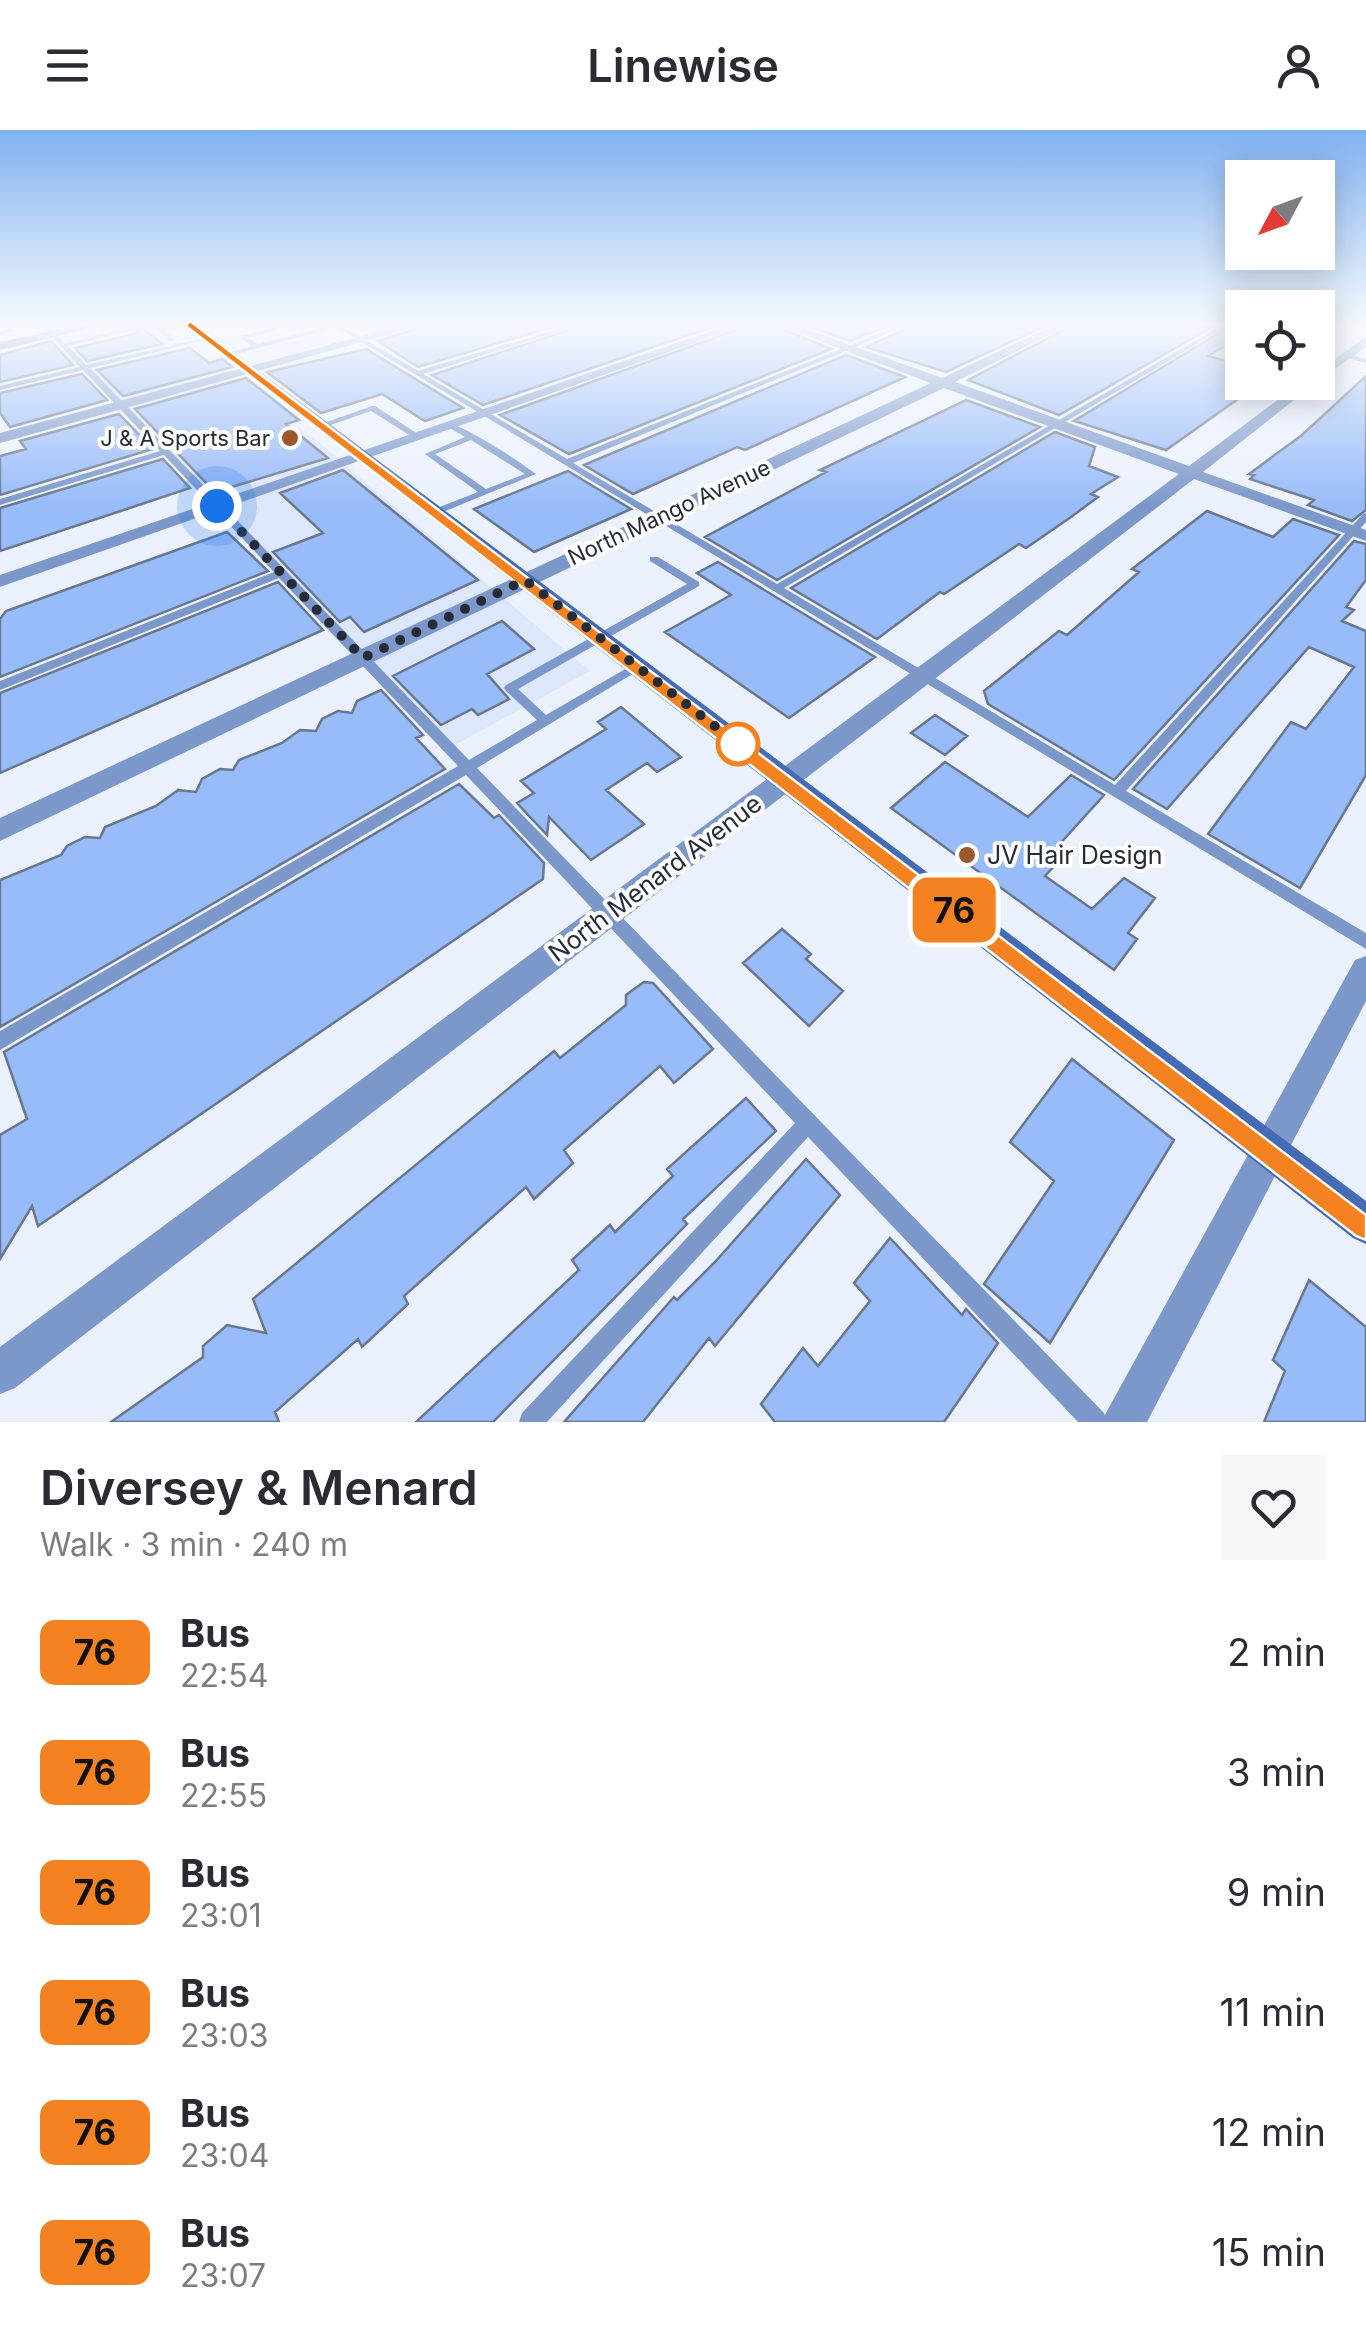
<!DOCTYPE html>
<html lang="en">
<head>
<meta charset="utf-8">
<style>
	body { margin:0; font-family:Inter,sans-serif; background:#f7f7f7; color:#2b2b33; height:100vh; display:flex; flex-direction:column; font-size:38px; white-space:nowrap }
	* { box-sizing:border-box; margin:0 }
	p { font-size:32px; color:#7c7c81 }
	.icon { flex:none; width:55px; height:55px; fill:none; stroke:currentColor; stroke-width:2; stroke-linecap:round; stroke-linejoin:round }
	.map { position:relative; height:1292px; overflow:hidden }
	.drawer { display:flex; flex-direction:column; background:#fff; flex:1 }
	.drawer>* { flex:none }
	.badge { padding:0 20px; border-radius:15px; font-size:35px; line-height:65px }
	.needle { width:65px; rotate:229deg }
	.tools { position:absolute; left:1225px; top:30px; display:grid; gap:20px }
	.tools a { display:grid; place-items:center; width:110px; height:110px; border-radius:0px; background:#fff; box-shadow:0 5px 25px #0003; font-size:50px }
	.you { position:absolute; width:50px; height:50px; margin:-25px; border:8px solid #fff; border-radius:50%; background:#1a73e8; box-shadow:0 0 0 15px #1a73e833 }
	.map>.badge { position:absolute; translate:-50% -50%; box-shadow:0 0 0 5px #fff }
	.round { display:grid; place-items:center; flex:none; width:105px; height:105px; border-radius:0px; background:#f7f7f7 }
	.overview { display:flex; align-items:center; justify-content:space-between; height:170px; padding:0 40px }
	h1 { font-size:48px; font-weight:600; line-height:75px }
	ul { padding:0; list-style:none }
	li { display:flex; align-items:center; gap:30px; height:120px; padding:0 40px }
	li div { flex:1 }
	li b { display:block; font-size:38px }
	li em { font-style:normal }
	li .badge { min-width:110px; font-weight:700; text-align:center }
	header { display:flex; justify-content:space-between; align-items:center; height:130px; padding:0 40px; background:#fff; font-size:45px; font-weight:600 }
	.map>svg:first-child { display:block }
	.built { fill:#dce7fb }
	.building { fill:#98bbf9; stroke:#69778e; stroke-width:2.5 }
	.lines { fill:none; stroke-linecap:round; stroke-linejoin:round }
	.service { fill:#7c98cb; fill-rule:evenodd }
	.minor { fill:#7c98cb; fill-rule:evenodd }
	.secondary { fill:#446bb4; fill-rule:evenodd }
	.line { fill:#f58220; stroke:#fff; stroke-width:2.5 }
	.walk { stroke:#262c35; stroke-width:10; stroke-dasharray:0 18 }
	.poi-dot { fill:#9d582b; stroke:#fefefe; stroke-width:4 }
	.stop-dot { fill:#fff; stroke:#f58220; stroke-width:5 }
	.labels { text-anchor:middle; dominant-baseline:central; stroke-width:8; stroke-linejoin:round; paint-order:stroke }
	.far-poi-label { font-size:22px; fill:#262c35; stroke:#fefefe; text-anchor:end }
	.far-street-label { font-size:22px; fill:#262c35; stroke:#fefefe }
	.poi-label { font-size:25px; fill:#262c35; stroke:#fefefe; text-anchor:start }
	.street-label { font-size:25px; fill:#262c35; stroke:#fefefe }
</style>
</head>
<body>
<header><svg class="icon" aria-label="menu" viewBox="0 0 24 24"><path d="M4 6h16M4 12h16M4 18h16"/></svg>Linewise<svg class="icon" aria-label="person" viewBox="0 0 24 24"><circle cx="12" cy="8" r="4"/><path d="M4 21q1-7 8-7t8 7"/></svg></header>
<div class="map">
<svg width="1366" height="1292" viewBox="0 0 1366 1292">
	<rect width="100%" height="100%" fill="#ebf1fc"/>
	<!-- built -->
	<path class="built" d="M137 194H160L322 315 590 541 455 615 86 237 0 258V225Z"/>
	<!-- building -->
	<path class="building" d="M430 194H562L418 237 378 211Z
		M587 194H721L483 275 432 245Z
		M753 194H771L831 219 569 324 500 285Z
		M803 194H893L850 211Z
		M915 194H1049L946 242 866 217Z
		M1075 194H1217L1059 285 968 250Z
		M1234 194H1242V206L1208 226 1242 235V250L1238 252H1262L1166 320 1074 291Z
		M141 197 162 214 87 231 75 218 138 203Z
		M51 211 73 235 0 252V225Z
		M190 218 209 233 222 229 232 237 123 266 97 240Z
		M366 219 463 278 425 291 382 264 321 283 267 242Z
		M846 225 905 247 745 320 737 317 633 364 584 335Z
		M82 244 107 270 10 297 0 283V263Z
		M1366 246V380L1352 391 1308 375 1314 370 1250 349 1254 345 1249 344 1302 305Z
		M246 248 299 290 286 294 328 328 215 362 135 279Z
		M966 270 1040 297 777 450 705 407 826 342 820 340Z
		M119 284 153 319 0 365V326L26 319 20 311Z
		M1055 302 1095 317 1089 336 1118 347 1091 364 1098 367 1071 387 1026 418 1019 414 944 464 940 462 877 509 791 458Z
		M163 329 190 358 0 421V378Z
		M343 340 446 424 478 450 364 502 350 487 340 492 273 422 323 403 280 363Z
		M568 341 631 379 534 422 474 379Z
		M1207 381 1273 407 1293 389 1339 405 1114 650 988 574 984 561 1059 501 1067 505 1139 442 1132 439Z
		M227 402 268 441 0 547V489L6 481Z
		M1354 411 1366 414V450L1346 477 1354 480 1342 491 1366 501V645L1300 758 1208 704 1291 592 1306 599 1354 537 1309 517 1167 679 1133 659Z
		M718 432 875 527 789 588 665 502 731 465 697 443Z
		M278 452 323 500 0 643V563Z
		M502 491 534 519 487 544 509 569 478 585 472 579 441 595 393 546Z
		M381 560 423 605 416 608 445 639 0 897V750L61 725 67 716 85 707 100 708 105 697 156 676 178 660 196 662 202 649 220 639 233 640 239 630 282 613 300 600 316 601 322 589 338 581 352 583 357 571Z
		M621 577 681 627 657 642 647 633 606 660 644 694 591 730 549 687 547 705 517 673 534 663 521 651 606 599 598 592Z
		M935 585 967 606 945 625 911 603Z
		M945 632 1028 687 1071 645 1104 665 1048 727 1057 733 1045 746 1092 779 1124 748 1155 768 1128 803 1137 809 1114 840 891 678Z
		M459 654 494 688 499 685 544 733 543 749 38 1096 32 1076 0 1129V1005L27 989 4 922Z
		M782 799 811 824 806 829 843 861 809 896 743 833Z
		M644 852 653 853 713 919 674 953 660 936 564 1020 573 1033 534 1069 526 1057 404 1166 408 1174 362 1217 358 1209 275 1282 279 1292H111L203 1227V1216L227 1195 266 1203 253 1169 554 921 560 928 626 875V865Z
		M1072 929 1174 1010 1050 1213 984 1154 1054 1051 1010 1012Z
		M746 968 776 1001 683 1089 687 1094 493 1292H416L579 1140 572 1130 610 1095 615 1102 673 1046 667 1039Z
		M806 1029 840 1065 715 1216 709 1208 643 1292H564L674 1167 677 1170 716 1131Z
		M890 1108 962 1185 966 1179 998 1213 944 1292H775L761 1274 803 1218 818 1236 870 1171 854 1153Z
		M1309 1150 1366 1197V1292H1264L1285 1241 1273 1230Z"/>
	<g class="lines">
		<!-- service -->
		<path class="service" d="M40 194H46L65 213 137 197V199L68 216 86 235 209 207V209L90 238 469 630 537 590 506 561 504 558 506 555 687 454 650 431V427H658L699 452V456L518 559 546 585 634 534 638 533 644 537 477 638 1104 1283 1107 1292H1078L808 1007 547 1292H519L522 1283 795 993 466 645 0 920V901L458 636 279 448 0 560V551L274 442 164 325 0 375V369L160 321 83 240 0 260V256L80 237Z
			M153 194H159L173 209V211H169Z
			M288 194H298L248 208 258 214 322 198 325 200 229 226 225 224 251 216 241 208V206Z
			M332 194H339L418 241 574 194H583L423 244 567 329 903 194H911L573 333 777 454 1224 194H1231L784 458 1115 655 1363 384 1366 383V392L1126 661 1366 803V819Z
			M12 198 14 201 0 205V201Z
			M1346 224 1366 229V233L1344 227Z
			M372 276H375L421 306 414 308 371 281 325 297 318 295Z
			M448 293C467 297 519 331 536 344L438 384H432V380L478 362 425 324 465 307 448 297ZM471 310 525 344 486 359 435 324Z"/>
		<!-- minor -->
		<path class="minor" d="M407 194H426L0 313V303Z
			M732 194H749L0 457V445Z
			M775 194H792L942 248 1057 194H1072L955 252 1189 336 1302 252H1317L1203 342 1366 400V411L1194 349 15 1258 0 1264V1217L1179 344 944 258 0 711V688L931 253Z
			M1366 207V217L1318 251V241Z
			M1366 826V871L1147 1292H1101L1355 830Z"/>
		<!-- secondary -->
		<path class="secondary" d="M85 194H107L0 220V212Z
			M183 194H196L1366 1071V1114L1353 1108Z"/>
	</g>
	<!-- sky -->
	<linearGradient id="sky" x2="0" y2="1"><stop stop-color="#80b2f0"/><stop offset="0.52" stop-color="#f6f9fe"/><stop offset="1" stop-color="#f6f9fe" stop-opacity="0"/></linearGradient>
	<rect width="1366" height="375" fill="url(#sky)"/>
	<!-- line -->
	<path class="line" d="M190 191 1366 1085V1110L1356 1106 186 196Z"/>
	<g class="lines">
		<!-- walk -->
		<path class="walk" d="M217 376 363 528 525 450 738 614"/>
	</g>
	<!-- markers -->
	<g class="poi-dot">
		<circle cx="290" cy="308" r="10"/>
		<circle cx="967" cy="725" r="10"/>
	</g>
	<circle class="stop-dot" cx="738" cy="614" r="20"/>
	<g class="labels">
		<!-- far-poi labels -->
		<g class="far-poi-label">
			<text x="270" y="308">J &amp; A Sports Bar</text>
		</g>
		<!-- far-street labels -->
		<g class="far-street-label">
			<text transform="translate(669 382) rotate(-25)">North Mango Avenue</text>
		</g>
		<!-- poi labels -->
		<g class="poi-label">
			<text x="987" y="725">JV Hair Design</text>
		</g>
		<!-- street labels -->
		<g class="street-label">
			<text transform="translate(655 748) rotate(-37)">North Menard Avenue</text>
		</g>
	</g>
</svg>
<div class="tools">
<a><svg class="needle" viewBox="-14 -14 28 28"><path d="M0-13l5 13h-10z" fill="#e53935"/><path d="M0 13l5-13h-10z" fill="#7c7c81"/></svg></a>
<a><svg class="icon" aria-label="locate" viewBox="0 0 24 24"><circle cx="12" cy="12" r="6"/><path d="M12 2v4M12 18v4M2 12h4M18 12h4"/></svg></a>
</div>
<div class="you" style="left:217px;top:376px"></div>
<b class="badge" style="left:954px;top:780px;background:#f58220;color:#111">76</b>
</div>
<section class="drawer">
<div class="overview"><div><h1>Diversey &amp; Menard</h1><p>Walk · 3 min · 240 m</p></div><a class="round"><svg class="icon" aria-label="heart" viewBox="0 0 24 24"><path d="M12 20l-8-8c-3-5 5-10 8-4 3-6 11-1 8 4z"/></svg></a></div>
<ul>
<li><span class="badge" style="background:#f58220;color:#111">76</span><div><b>Bus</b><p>22:54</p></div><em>2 min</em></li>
<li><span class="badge" style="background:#f58220;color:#111">76</span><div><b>Bus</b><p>22:55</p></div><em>3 min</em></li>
<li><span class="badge" style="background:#f58220;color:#111">76</span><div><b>Bus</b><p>23:01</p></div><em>9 min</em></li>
<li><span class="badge" style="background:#f58220;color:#111">76</span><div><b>Bus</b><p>23:03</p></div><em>11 min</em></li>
<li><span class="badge" style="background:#f58220;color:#111">76</span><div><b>Bus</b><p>23:04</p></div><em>12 min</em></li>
<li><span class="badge" style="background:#f58220;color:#111">76</span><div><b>Bus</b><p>23:07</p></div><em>15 min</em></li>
</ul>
</section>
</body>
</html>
